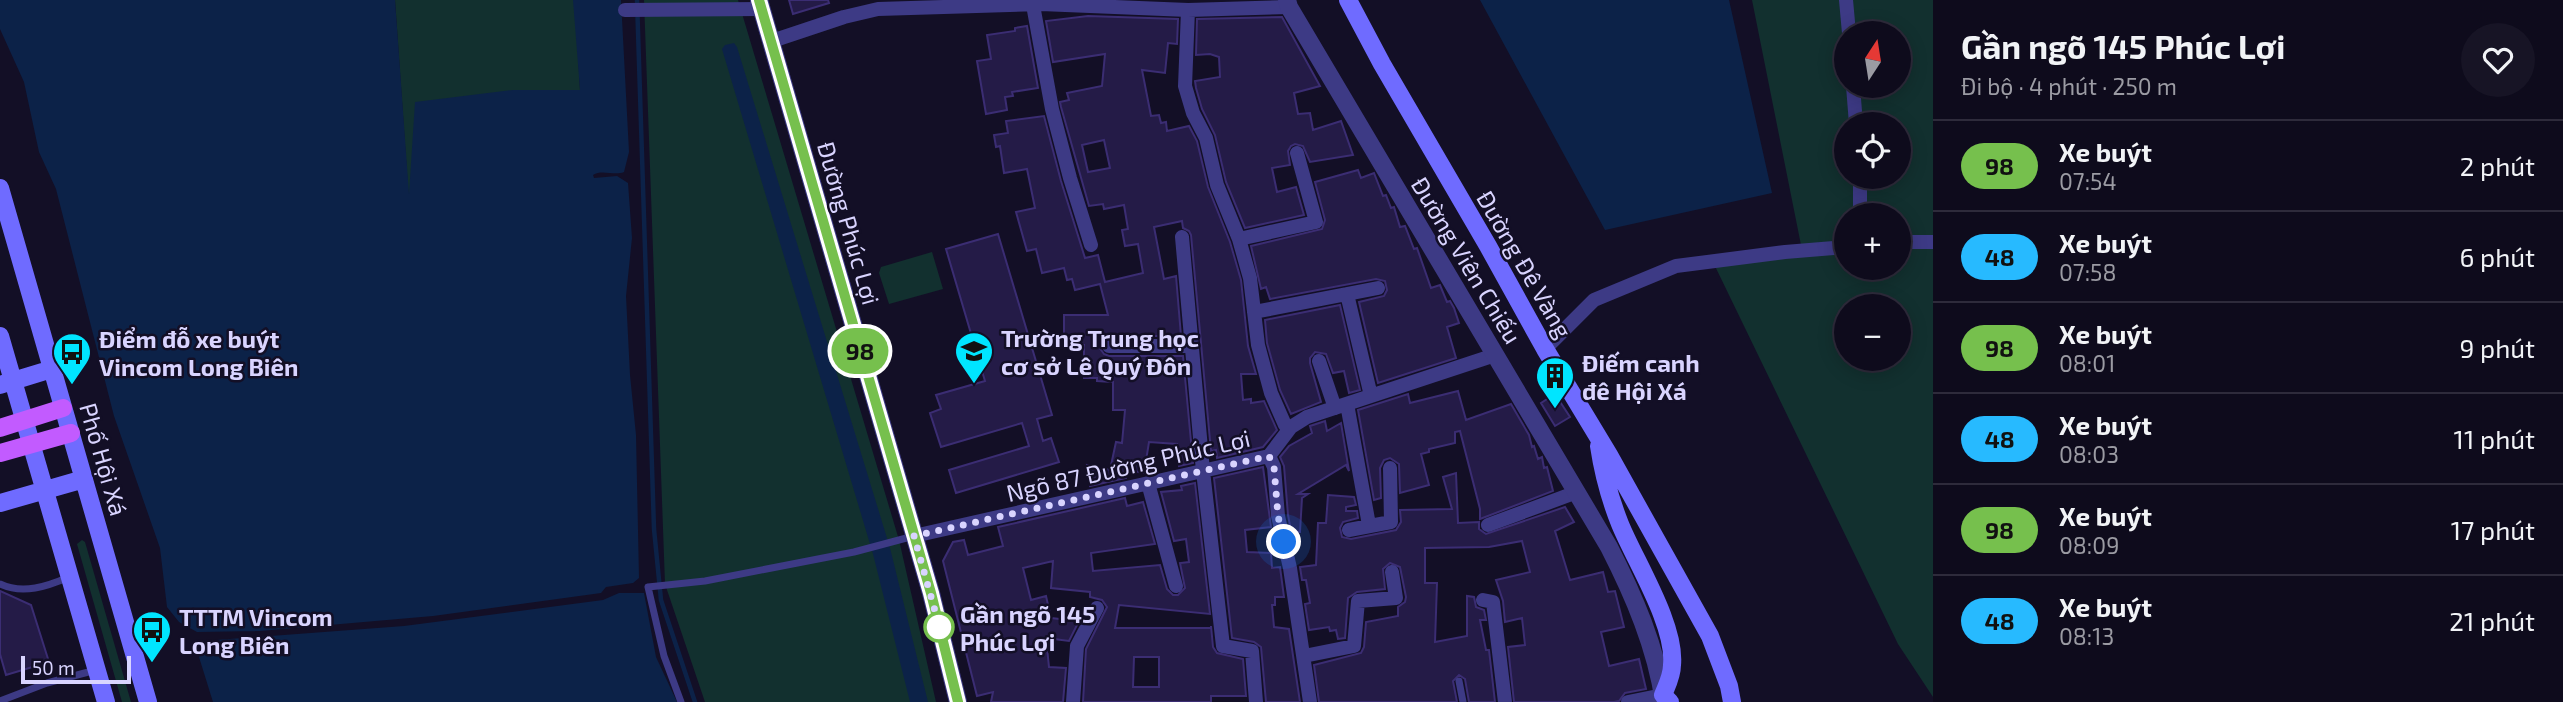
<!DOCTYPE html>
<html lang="vi">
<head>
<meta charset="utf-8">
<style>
	body { margin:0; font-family:"Exo 2",sans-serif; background:#171425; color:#f1f3f6; height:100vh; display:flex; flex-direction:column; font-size:26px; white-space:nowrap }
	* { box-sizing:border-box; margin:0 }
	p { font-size:23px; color:#9b9ba3 }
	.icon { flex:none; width:38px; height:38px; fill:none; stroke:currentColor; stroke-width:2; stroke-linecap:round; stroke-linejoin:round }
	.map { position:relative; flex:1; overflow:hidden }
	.details { display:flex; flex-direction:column; background:#0e0b1c; width:630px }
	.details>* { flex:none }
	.badge { padding:0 14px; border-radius:23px; font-size:24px; line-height:46px }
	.needle { width:46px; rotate:12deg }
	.fabs { position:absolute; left:1834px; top:21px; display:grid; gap:14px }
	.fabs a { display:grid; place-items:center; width:77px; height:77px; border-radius:50%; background:#0e0b1c; box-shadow:0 4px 18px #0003,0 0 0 2px #2e2b3b; font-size:35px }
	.scale { position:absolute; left:21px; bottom:18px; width:110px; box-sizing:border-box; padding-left:7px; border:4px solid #d9d4ff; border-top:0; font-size:19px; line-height:24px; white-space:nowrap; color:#d9d4ff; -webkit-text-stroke:5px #130f26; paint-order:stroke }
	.you { position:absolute; width:35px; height:35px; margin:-18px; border:5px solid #fff; border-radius:50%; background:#1a73e8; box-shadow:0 0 0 10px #1a73e833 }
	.map>.badge { position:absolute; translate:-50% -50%; box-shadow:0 0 0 4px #fff }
	.round { display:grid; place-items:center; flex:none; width:74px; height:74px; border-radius:37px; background:#171425 }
	.headline { display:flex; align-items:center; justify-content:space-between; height:119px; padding:0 28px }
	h1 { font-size:33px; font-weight:700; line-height:52px }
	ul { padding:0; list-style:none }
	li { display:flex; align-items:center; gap:21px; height:91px; padding:0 28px; border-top:2px solid #2e2b3b }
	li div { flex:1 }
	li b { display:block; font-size:26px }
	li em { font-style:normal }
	li .badge { min-width:77px; font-weight:700; text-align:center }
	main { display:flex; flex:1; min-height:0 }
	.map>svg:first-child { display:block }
	.green { fill:#12302f; fill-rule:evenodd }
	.water { fill:#0c2248 }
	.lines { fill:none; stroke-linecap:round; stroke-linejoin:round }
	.stream { stroke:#0c2248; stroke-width:4.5 }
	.building { fill:#241b47; stroke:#3b2d73; stroke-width:2; fill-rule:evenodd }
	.service { stroke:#3d3a85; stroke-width:7 }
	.minor { stroke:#3d3a85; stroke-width:14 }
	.tertiary { stroke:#3d3a85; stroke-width:18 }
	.secondary { stroke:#6f6bff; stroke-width:18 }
	.primary { stroke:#c25bff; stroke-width:18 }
	.line-casing { stroke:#fff; stroke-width:16 }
	.line { stroke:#76c04d; stroke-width:10 }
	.walk { stroke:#d9d4ff; stroke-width:7; stroke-dasharray:0 12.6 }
	.stop-dot { fill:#fff; stroke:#76c04d; stroke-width:3.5 }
	.labels { text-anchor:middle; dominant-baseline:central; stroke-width:5; stroke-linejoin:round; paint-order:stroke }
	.street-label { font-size:24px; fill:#d9d4ff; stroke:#130f26 }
	.poi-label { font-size:24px; font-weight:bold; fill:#d9d4ff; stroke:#130f26; text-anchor:start }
	.stop-label { font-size:24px; font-weight:bold; fill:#d9d4ff; stroke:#130f26; text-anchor:start }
</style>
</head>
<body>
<main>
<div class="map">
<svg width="1933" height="702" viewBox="0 0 1933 702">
	<rect width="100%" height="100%" fill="#130f26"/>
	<!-- green -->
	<path class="green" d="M395 0H575L580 90 409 202Z
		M644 0H738L899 540 936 702H705L665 584Z
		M1752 0H1933V697L1898 644 1713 262 1802 250ZM1846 33H1899V86H1846ZM1846 124H1899V177H1846ZM1846 215H1899V268H1846ZM1846 306H1899V359H1846Z
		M932 252 943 289 889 304 879 273 881 267Z
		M82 540 85 542 131 702H122L77 544Z"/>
	<!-- water -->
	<path class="water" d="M0 0H395L409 194 415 102 513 90H580L573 0H621L629 152 624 172C614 176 602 169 593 175L594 178 617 176 628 183 632 238 626 296 630 375 636 435 639 578 633 583 606 587 601 593 433 616 260 631 197 632 179 622 167 607 160 548 114 416 56 189 39 152 24 82 0 29Z
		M1480 0H1729L1772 193 1605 230Z
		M734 43 737 47 890 548 928 702H910L873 554 722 49 725 45Z
		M619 593H644L656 657 677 702H213L199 657 203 641 404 626 603 600Z"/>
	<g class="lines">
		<!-- stream -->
		<path class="stream" d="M637 0 654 529 661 600 695 702"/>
	</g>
	<!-- building -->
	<path class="building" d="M789 0H828L829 3 793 14Z
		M1088 16 1178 19 1177 44 1168 43 1165 73 1142 70 1151 116 1159 115 1161 123 1166 122 1167 131 1189 126 1197 141 1208 187 1230 242 1241 280 1248 346 1256 374H1241L1243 400 1251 399V403L1264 401 1277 430 1263 447 1217 458 1216 450 1211 451 1191 235 1189 231 1183 228 1182 221 1154 227 1164 279 1176 276 1181 336H1109L1101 341 1099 347 1104 354 1109 356H1183L1193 463 1179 466 1177 444 1149 442 1144 473 1127 470 1126 478 1090 486 1087 465 1110 470 1116 442 1122 443 1125 410H1113V382L1097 381V378H1084V345H1064V315H1108L1100 284 1075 290 1072 279 1067 280 1064 268 1042 273 1036 249 1027 251 1016 212 1035 208 1027 169 1004 173 1000 146 996 147 994 135 1008 133 1006 121 1044 116 1061 181 1085 258 1098 255 1105 282 1143 273 1138 244 1125 246 1122 230 1128 229 1124 205 1104 209 1103 204 1089 206 1061 107 1060 102 1069 100 1067 93 1102 86 1105 54 1053 62 1046 21ZM1104 140 1110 168 1088 172 1082 145Z
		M1282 17 1320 86 1294 93 1298 114 1310 113 1313 130 1341 121 1353 155 1310 162 1303 146 1295 144 1291 146 1288 151 1290 165 1272 168 1277 192 1296 187 1304 215 1245 228 1226 182 1215 135 1202 109 1196 88 1195 81 1220 77 1219 57 1210 54 1196 55 1197 19Z
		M1027 26 1038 88 1012 92 1013 96 1005 97 1007 110 986 114 977 61 991 59 987 35 1015 31V28Z
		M1358 170 1361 178 1374 173 1383 196 1386 195 1391 208 1394 207 1400 227 1405 226 1414 249 1417 248 1431 288 1440 285 1447 302 1450 301 1454 308 1459 323 1447 327 1456 358 1378 383 1359 302 1384 296 1387 290 1385 281 1376 279 1270 299 1266 287 1261 289 1251 246 1322 229 1325 220 1315 182Z
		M998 234 1052 415 1037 419 1043 441 1051 438 1059 462 956 493 949 470 1029 446 1022 423 941 447 930 413 941 409 936 395 985 381 946 249Z
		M1340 305 1360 390 1349 393 1344 371 1333 373 1326 354 1315 352 1310 358V363L1321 402 1291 414 1280 390 1267 343 1265 320Z
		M1458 391 1466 420 1511 404 1529 435 1532 447 1534 446 1538 459 1542 457 1544 468 1547 467 1553 491 1480 519V509L1460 431 1455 432V443L1429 449V452L1421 454 1429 485 1400 493 1399 464 1390 458 1384 460 1380 468 1381 498 1374 500 1358 410 1408 394 1410 403Z
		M1555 394 1570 417 1555 426 1541 403Z
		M1325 421 1327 431 1341 423 1349 471 1346 465 1298 494H1308L1302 498 1300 532 1291 531 1288 515 1284 466 1280 457 1289 446 1312 433 1310 426Z
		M1263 467 1271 527 1245 530 1247 552 1271 553 1272 568 1280 567 1284 597H1275V605H1272L1274 627 1289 629 1300 702H1266L1261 647 1254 642 1232 638 1214 478Z
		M1456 473 1458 523 1479 522V529L1486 534 1565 507 1574 522 1555 531 1570 580 1603 572 1608 592 1615 591 1624 627 1601 632 1609 666 1639 659 1646 689 1625 693 1619 701 1614 702H1514L1508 647 1525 645 1522 618 1505 622 1503 601 1496 580 1530 572 1522 541 1489 547 1425 548V583H1437L1435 642 1467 636V596L1474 597 1476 607 1484 610 1486 620H1480L1486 650H1489L1495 702H1469L1465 679 1459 675 1453 681 1457 702H1319L1314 665 1361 653 1364 647 1366 622 1398 616V607L1405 602 1406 597 1400 567 1390 563 1383 569 1385 589 1357 592 1348 598 1345 638 1338 639 1336 630 1330 631 1329 627 1309 630 1305 604 1310 603 1306 580H1302L1300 567 1316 565 1318 523H1326L1328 495 1354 497 1356 505 1346 507V511H1357L1358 518 1343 522 1340 528 1342 537 1351 539 1396 530 1401 522 1400 510 1452 509 1443 477Z
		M1195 483 1210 614 1119 605 1115 628H1211V626L1213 647 1217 653 1243 659 1246 696H1211V702H1083L1086 649 1107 607 1102 600 1090 597V592L1051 588 1053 561 1023 568 1031 600 1046 596 1051 618 1079 621 1069 641 1046 638 1049 667 1066 668 1063 702H991L993 692 977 696 943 561 953 542 964 540 968 555 1003 546 998 527 1125 498 1127 506 1143 502 1155 544 1091 553 1093 571 1160 565 1167 589 1173 595H1178L1185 588 1180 563 1189 562 1186 539 1174 541 1161 492 1182 490 1181 486ZM1134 657H1159V687H1133Z
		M0 591 31 605 49 662 6 675 0 654Z"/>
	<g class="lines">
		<!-- service -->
		<path class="service" d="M0 584C23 595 48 586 69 577
			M1459 681 1463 702
			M0 701 47 683 96 670
			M681 702 664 656 648 587 705 581 854 552 914 536"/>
		<!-- minor -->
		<path class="minor" d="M1846 0 1849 33
			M1033 5 1052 109 1070 178 1091 245
			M625 10 762 9
			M1188 10 1185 86 1193 113 1206 138 1217 185 1239 239 1250 278 1258 345 1271 393 1285 425 1291 427
			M772 41 844 17 878 9 1041 4 1188 10 1289 7
			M1853 86 1856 124
			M1860 215V177
			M1182 237 1203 471 1223 646 1252 651 1256 702
			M1239 239 1316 222 1297 153
			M1899 242H1933
			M1347 294 1371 396
			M1254 312 1378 288
			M1109 346H1192
			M1545 349 1594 300 1676 266 1785 252 1846 247
			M1319 361 1335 408
			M1347 404 1369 525
			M1269 456 1274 467 1278 516 1290 568 1310 702
			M1148 483 1176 586
			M1488 525 1577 492
			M1349 530 1391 522 1390 468
			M914 536 1269 456 1291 427 1307 417 1495 355
			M1483 600 1493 602 1505 702
			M1304 656 1354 646 1358 601 1396 598 1392 572
			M1073 702 1077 646 1097 608
			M1628 702 1663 695"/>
		<!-- tertiary -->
		<path class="tertiary" d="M759 0 931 593 958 702
			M1287 0 1289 7 1609 547C1634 596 1656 647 1664 702"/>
		<!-- secondary -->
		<path class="secondary" d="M1348 0 1382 64 1488 246 1545 349 1609 455 1710 636 1729 686 1732 702
			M0 188 148 702
			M0 336 106 702
			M0 385 52 369
			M1599 446C1603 473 1610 499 1620 524 1635 561 1676 625 1672 665 1672 676 1667 685 1663 695L1670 702
			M0 503 84 479"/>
		<!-- primary -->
		<path class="primary" d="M0 428 63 408
			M0 453 71 433"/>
	</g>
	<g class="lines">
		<defs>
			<path id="line" d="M759 0 931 593 958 702"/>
		</defs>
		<!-- line casing -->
		<use href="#line" class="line-casing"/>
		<!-- line -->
		<use href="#line" class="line"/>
		<!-- walk -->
		<path class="walk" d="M939 627 942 636 914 536 1269 456 1274 467 1278 516 1284 542"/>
	</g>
	<!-- icons -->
	<defs>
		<symbol id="school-pin" viewBox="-11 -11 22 30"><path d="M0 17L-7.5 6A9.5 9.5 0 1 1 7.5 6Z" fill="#00e5ff" stroke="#130f26"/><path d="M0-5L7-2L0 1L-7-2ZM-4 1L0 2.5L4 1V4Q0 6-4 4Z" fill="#111"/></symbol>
		<symbol id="bus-pin" viewBox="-11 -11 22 30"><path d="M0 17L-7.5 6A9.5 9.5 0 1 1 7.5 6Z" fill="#00e5ff" stroke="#130f26"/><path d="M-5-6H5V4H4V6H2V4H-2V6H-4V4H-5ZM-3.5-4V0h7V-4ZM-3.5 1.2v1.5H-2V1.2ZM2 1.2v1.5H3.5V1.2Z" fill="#111"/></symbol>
		<symbol id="building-pin" viewBox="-11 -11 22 30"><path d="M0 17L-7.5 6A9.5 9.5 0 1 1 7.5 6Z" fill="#00e5ff" stroke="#130f26"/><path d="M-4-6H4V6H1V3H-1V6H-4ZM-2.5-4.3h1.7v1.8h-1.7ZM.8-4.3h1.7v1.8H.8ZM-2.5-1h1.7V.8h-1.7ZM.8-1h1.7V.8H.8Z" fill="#111"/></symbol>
	</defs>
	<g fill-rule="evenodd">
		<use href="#school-pin" x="952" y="329" width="44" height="60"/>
		<use href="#bus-pin" x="50" y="330" width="44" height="60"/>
		<use href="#building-pin" x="1533" y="354" width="44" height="60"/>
		<use href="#bus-pin" x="130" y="608" width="44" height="60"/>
	</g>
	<!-- markers -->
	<circle class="stop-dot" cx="939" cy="627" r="14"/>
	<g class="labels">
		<!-- street labels -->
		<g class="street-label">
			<text transform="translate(849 223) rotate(74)">Đường Phúc Lợi</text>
			<text transform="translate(1467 260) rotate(59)">Đường Viên Chiếu</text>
			<text transform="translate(1525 264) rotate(60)">Đường Đê Vàng</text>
			<text transform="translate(104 459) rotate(74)">Phố Hội Xá</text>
			<text transform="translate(1128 465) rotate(-13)">Ngõ 87 Đường Phúc Lợi</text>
		</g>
		<!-- poi labels -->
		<g class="poi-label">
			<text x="1001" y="337">Trường Trung học<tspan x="1001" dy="28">cơ sở Lê Quý Đôn</tspan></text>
			<text x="99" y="338">Điểm đỗ xe buýt<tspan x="99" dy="28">Vincom Long Biên</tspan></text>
			<text x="1582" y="362">Điếm canh<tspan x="1582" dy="28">đê Hội Xá</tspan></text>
			<text x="179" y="616">TTTM Vincom<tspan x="179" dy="28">Long Biên</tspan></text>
		</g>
		<!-- stop labels -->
		<g class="stop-label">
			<text x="960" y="613">Gần ngõ 145<tspan x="960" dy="28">Phúc Lợi</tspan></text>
		</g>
	</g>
</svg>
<div class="fabs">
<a><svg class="needle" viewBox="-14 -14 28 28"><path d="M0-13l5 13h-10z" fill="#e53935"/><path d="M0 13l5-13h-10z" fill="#9b9ba3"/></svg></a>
<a><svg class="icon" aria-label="locate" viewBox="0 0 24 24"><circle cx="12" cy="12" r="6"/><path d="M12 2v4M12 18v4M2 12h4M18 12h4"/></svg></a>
<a>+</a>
<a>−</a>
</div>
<div class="scale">50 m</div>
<div class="you" style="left:1284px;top:542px"></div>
<b class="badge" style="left:860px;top:351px;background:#76c04d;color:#111">98</b>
</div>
<section class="details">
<div class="headline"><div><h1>Gần ngõ 145 Phúc Lợi</h1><p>Đi bộ · 4 phút · 250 m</p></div><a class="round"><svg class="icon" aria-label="heart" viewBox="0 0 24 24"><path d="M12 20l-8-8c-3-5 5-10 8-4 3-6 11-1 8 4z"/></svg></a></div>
<ul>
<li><span class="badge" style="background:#76c04d;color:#111">98</span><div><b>Xe buýt</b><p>07:54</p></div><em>2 phút</em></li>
<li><span class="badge" style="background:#27baff;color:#111">48</span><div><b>Xe buýt</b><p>07:58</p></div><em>6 phút</em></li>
<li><span class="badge" style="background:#76c04d;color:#111">98</span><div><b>Xe buýt</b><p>08:01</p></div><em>9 phút</em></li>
<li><span class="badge" style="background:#27baff;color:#111">48</span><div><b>Xe buýt</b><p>08:03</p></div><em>11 phút</em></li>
<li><span class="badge" style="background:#76c04d;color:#111">98</span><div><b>Xe buýt</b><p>08:09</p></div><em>17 phút</em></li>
<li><span class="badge" style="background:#27baff;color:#111">48</span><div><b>Xe buýt</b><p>08:13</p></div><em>21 phút</em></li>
</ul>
</section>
</main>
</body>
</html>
